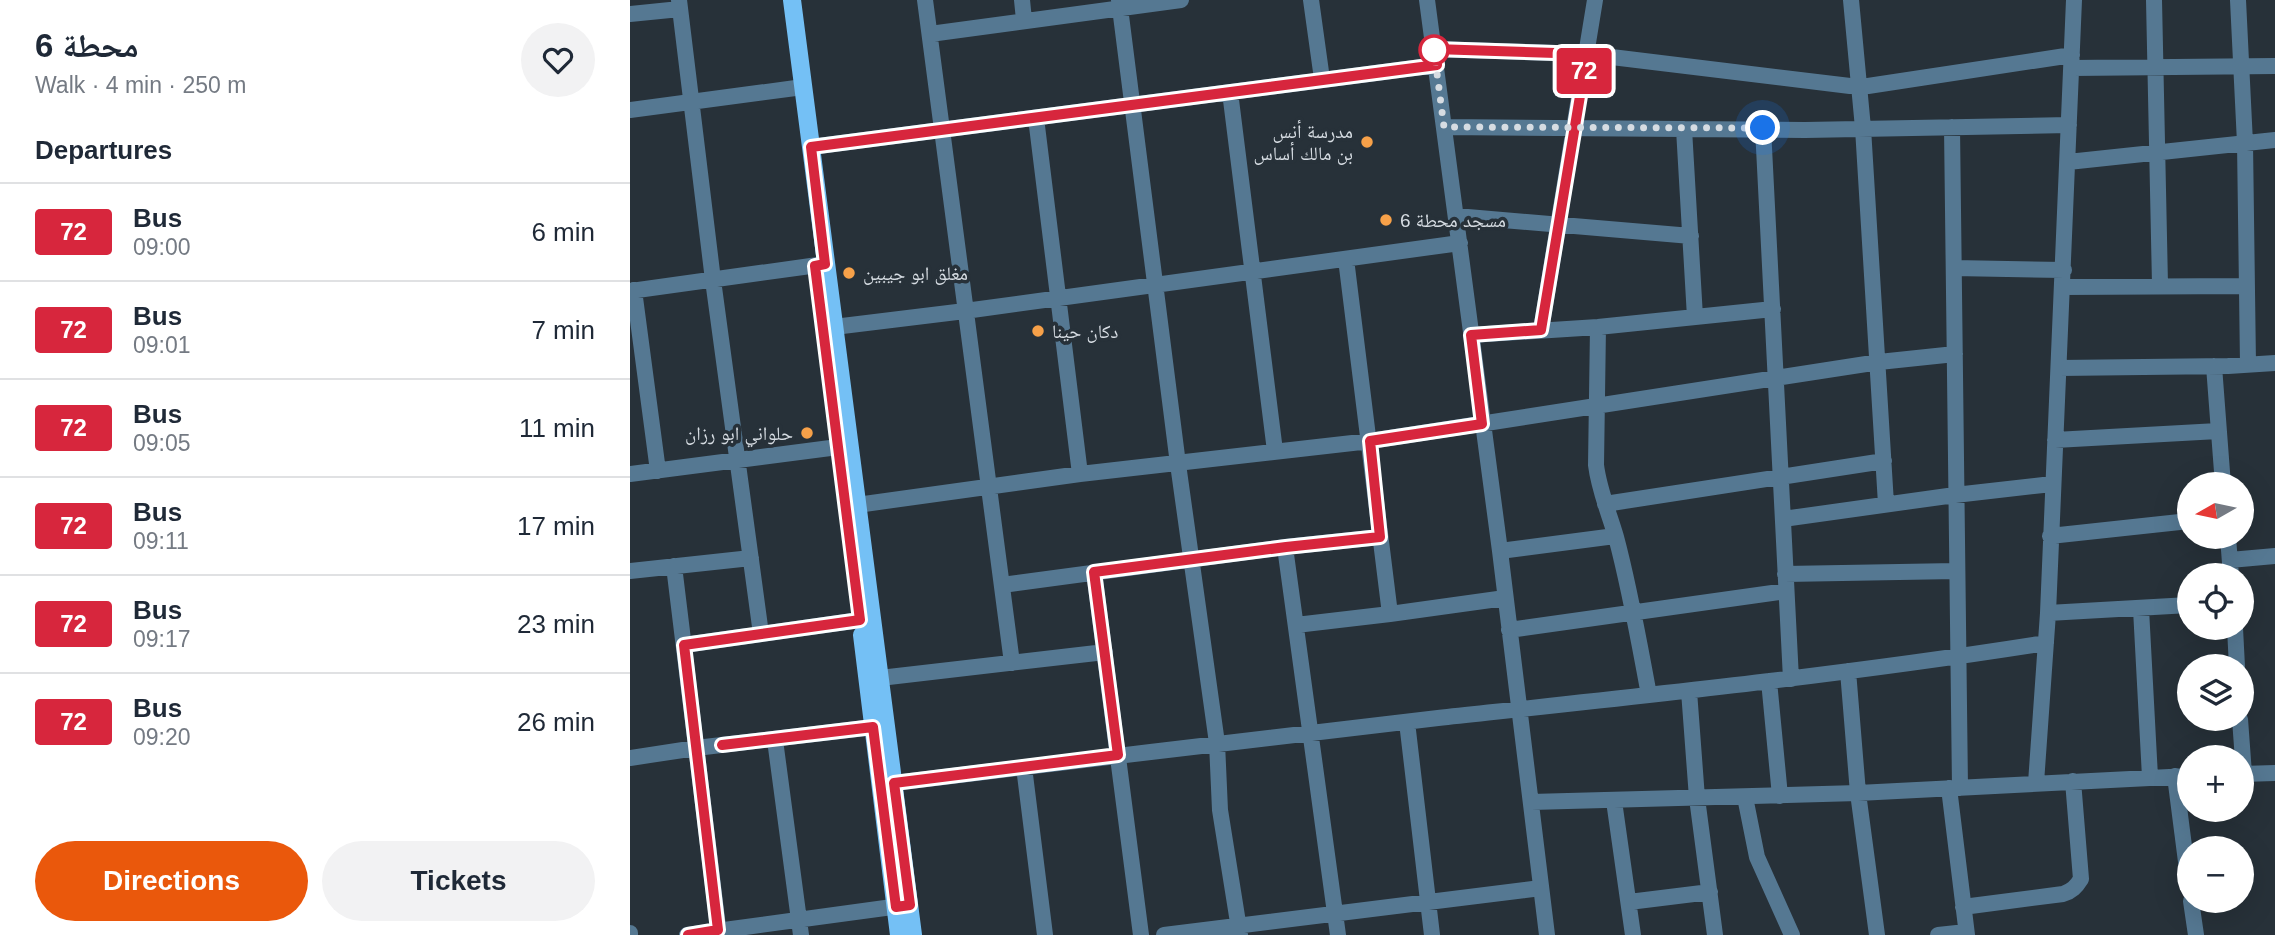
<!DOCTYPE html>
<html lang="en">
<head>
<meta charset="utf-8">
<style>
	body { margin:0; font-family:Arial,"Noto Naskh Arabic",sans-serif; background:#f2f2f3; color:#1f2937; height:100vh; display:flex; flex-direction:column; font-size:26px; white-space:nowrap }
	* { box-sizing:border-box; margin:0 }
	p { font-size:23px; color:#747a83 }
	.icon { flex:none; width:38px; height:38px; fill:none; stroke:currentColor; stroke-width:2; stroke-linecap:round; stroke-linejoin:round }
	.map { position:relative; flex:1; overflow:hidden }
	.panel { display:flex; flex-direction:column; background:#fff; width:630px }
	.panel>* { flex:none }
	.badge { padding:0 14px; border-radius:5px; font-size:24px; line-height:46px }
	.needle { width:46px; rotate:261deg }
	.tools { position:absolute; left:1547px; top:472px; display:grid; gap:14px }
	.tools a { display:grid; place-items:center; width:77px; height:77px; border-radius:50%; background:#fff; box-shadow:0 7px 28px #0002; font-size:35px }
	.you { position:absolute; width:35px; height:35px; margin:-18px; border:5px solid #fff; border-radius:50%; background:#1a73e8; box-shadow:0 0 0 10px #1a73e833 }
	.map>.badge { position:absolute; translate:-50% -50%; box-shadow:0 0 0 4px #fff }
	h2 { padding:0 35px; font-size:26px; line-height:63px }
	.round { display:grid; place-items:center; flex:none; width:74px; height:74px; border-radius:37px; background:#f2f2f3 }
	.summary { display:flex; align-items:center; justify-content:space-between; height:119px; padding:0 35px }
	h1 { font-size:33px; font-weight:700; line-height:52px }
	.button { display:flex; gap:14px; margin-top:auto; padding:14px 35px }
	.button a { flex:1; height:80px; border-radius:42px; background:#ea580c; color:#fff; font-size:28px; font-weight:700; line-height:80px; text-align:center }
	.button a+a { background:#f2f2f3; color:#1f2937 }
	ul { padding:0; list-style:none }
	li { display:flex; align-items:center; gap:21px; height:98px; padding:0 35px; border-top:2px solid #e0e1e3 }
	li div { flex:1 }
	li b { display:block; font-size:26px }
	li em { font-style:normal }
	li .badge { min-width:77px; font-weight:700; text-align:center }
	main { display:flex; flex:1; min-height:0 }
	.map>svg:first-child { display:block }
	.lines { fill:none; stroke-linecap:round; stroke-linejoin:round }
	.minor { stroke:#557892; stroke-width:16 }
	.major { stroke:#74c0f5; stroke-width:18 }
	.line-casing { stroke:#fff; stroke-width:16 }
	.line { stroke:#d7263d; stroke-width:10 }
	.walk { stroke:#d6dce2; stroke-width:7; stroke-dasharray:0 12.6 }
	.stop-dot { fill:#fff; stroke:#d7263d; stroke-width:3.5 }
	.poi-dot { fill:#f7a149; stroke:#273139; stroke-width:2.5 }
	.labels { text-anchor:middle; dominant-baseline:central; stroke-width:7; stroke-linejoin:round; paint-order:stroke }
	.poi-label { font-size:19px; fill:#d6dce2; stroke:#273139; text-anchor:start }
</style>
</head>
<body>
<main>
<section class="panel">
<div class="summary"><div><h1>محطة 6</h1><p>Walk · 4 min · 250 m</p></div><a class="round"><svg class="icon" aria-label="heart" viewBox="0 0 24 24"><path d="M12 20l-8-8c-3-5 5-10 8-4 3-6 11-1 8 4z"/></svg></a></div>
<h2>Departures</h2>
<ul>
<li><span class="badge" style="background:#d7263d;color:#fff">72</span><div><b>Bus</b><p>09:00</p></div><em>6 min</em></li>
<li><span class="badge" style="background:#d7263d;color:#fff">72</span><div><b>Bus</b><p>09:01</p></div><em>7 min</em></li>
<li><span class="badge" style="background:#d7263d;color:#fff">72</span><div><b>Bus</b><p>09:05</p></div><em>11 min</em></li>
<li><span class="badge" style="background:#d7263d;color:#fff">72</span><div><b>Bus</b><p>09:11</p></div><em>17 min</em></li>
<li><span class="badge" style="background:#d7263d;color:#fff">72</span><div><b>Bus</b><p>09:17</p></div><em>23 min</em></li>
<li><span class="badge" style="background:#d7263d;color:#fff">72</span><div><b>Bus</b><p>09:20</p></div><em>26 min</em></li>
</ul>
<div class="button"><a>Directions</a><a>Tickets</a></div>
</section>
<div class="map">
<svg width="1645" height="935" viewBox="0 0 1645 935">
	<rect width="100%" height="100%" fill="#273139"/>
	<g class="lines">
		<!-- minor -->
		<path class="minor" d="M49 0 83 280 131 634
			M295 0 382 663
			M392 0 394 20
			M489 0 548 464 587 743 590 810 610 935
			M681 0 692 79
			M797 0 870 551 917 935
			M1221 0 1233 128 1256 504
			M1524 0 1530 285
			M1608 0 1615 143 1618 364
			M0 14 50 9
			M300 34 551 0
			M804 49 957 54 1220 86H1238L1442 55
			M1442 68 1645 66
			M600 92 645 451
			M0 110 173 87
			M406 118 450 474
			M814 127 1175 130 1439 125
			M1322 127 1330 788
			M1133 128 1161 679
			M1054 129 1065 317
			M181 147 807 65
			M1438 162 1645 140
			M826 216 1061 236
			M716 259 760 614
			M1324 268 1434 270
			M1433 287 1616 286
			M4 290 28 471
			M0 291 195 264
			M204 327 335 311 830 243
			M968 327 966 465C969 490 979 513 986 537 1000 589 1009 642 1019 695
			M911 330 965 0
			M841 335 968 327 1143 309
			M1584 366 1593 485
			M1429 368 1598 366 1645 363
			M1425 440 1588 431
			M0 474 208 447
			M975 504 1254 461
			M227 505 450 474 740 441 1249 362 1325 354
			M1153 519 1325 495 1422 484
			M1420 536 1559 521
			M1598 537 1601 576
			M655 547 708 935
			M870 551 985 536
			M1600 560 1645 556
			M44 566 89 935
			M0 571 121 558
			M464 572 511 935
			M1155 574 1326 571
			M372 585 655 547 750 537
			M1511 609 1520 777
			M1418 613 1559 605
			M666 625 760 614 875 598
			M1605 628 1607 667
			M879 630 1156 591
			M54 645 230 620
			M1218 671 1228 793 1247 935
			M250 678 475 652
			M1139 681 1150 796
			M1059 691 1067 798 1085 935
			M1610 719 1614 774
			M777 722 802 935
			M145 740 171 935
			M0 758 66 748 244 727
			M394 767 415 935
			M1612 774 1645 773
			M1545 776 1559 885
			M264 783C445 761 627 739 808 718 1011 696 1214 675 1416 643
			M1406 783 1418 613 1444 0
			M1319 788 1337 935
			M1115 797 1127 857 1162 935
			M984 801 1003 935
			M901 802 1228 793 1559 776
			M1561 901 1566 935
			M999 902 1080 892
			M1333 907 1433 894C1442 891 1446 887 1451 879L1443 781
			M0 933V935
			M57 935 277 905
			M534 935 911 888
			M1308 935 1336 932"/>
		<!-- major -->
		<path class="major" d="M162 0 283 935
			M232 635 269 935"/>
	</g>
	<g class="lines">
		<defs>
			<path id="line" d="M58 935 88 930 54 645 230 620 185 266 195 264 181 147 807 65 804 49 957 54 911 330 841 335 852 424 740 441 750 537 656 547 464 572 488 755 264 783 280 905 266 907 243 727 92 745"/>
		</defs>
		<!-- line casing -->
		<use href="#line" class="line-casing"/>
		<!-- line -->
		<use href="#line" class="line"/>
		<!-- walk -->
		<path class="walk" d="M804 50 814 127 1133 128"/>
	</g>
	<!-- markers -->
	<circle class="stop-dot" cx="804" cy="50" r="14"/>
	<g class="poi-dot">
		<circle cx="737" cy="142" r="7"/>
		<circle cx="756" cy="220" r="7"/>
		<circle cx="219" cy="273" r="7"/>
		<circle cx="408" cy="331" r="7"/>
		<circle cx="177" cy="433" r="7"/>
	</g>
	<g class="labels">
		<!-- poi labels -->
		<g class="poi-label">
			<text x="723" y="131" text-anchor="end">مدرسة أنس<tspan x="723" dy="22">بن مالك أساس</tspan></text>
			<text x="770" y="220">مسجد محطة 6</text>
			<text x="233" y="273">مغلق ابو جيبين</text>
			<text x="422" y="331">دكان حينا</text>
			<text x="163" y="433" text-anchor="end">حلواني ابو رزان</text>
		</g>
	</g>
</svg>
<div class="tools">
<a><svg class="needle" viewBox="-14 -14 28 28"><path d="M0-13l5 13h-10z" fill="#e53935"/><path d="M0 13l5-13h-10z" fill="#747a83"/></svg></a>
<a><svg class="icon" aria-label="locate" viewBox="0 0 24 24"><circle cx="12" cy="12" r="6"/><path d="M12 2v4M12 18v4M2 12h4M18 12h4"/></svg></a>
<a><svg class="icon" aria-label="layers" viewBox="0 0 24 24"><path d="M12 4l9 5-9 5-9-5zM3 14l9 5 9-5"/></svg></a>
<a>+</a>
<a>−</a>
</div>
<div class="you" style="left:1133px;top:128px"></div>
<b class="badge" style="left:954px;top:71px;background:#d7263d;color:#fff">72</b>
</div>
</main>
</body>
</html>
